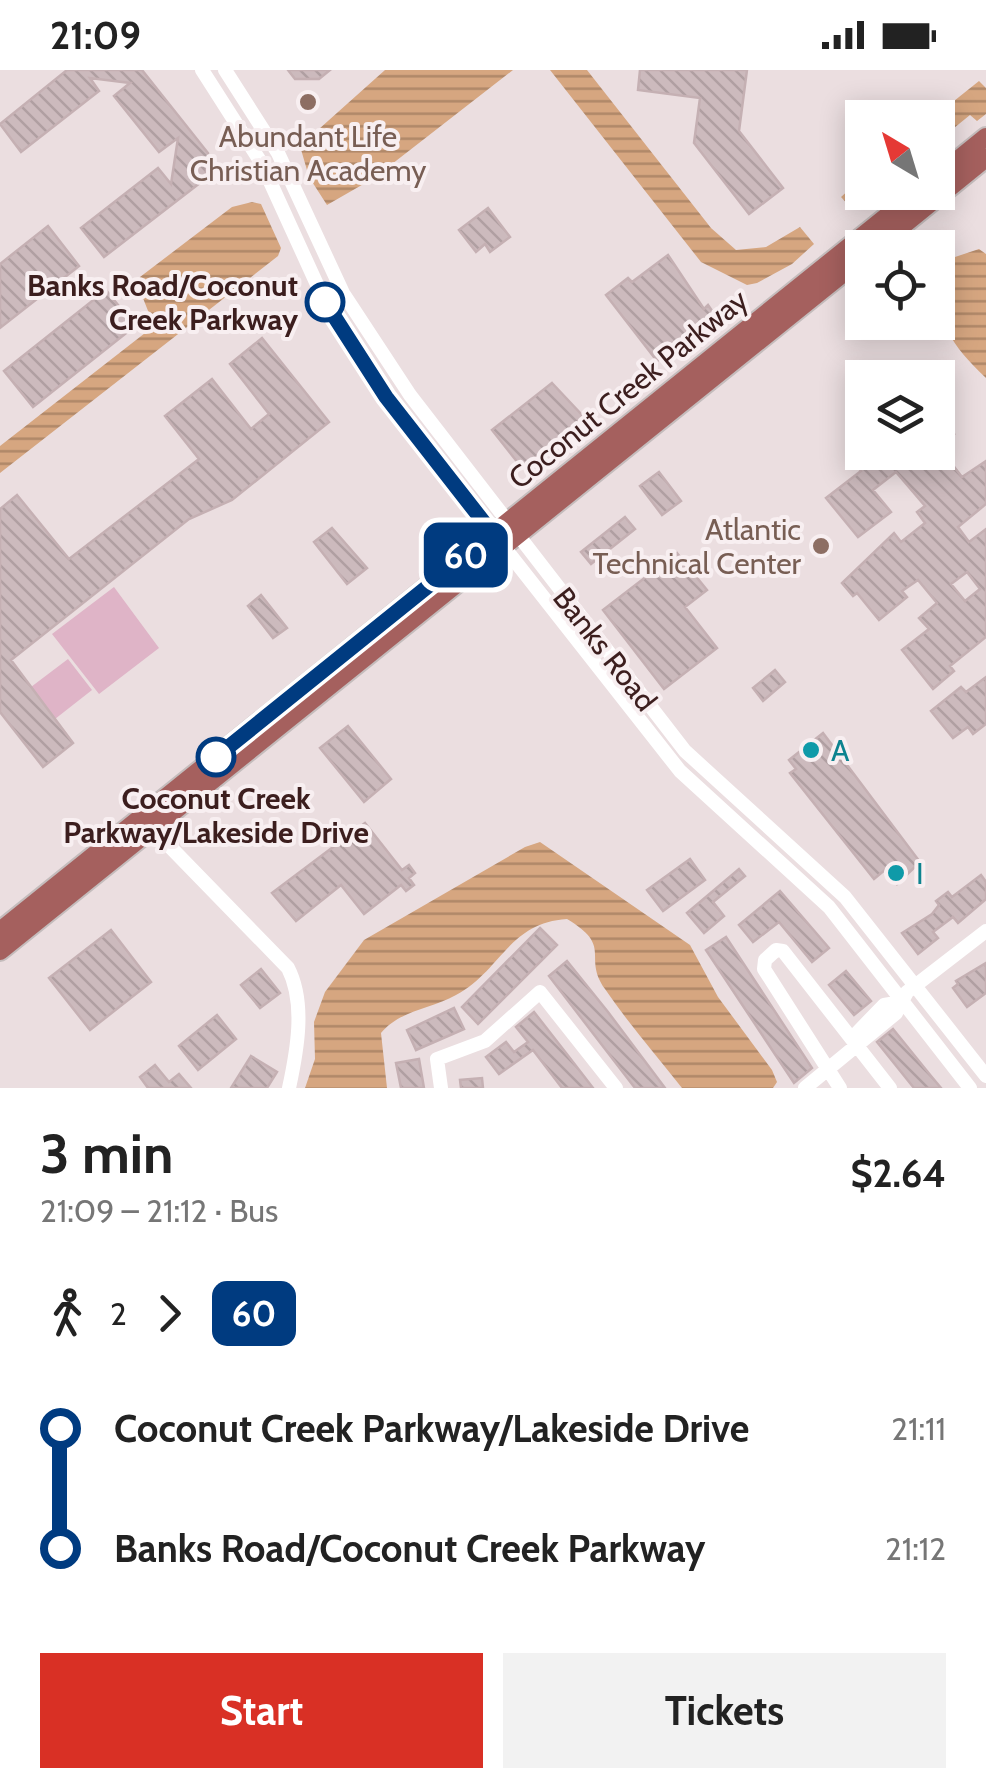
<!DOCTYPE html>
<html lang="en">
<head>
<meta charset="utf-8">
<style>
	body { margin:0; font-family:Cabin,sans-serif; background:#f2f2f2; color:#222; height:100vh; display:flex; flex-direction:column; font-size:38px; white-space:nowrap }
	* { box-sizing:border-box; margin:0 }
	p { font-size:32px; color:#767676 }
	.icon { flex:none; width:55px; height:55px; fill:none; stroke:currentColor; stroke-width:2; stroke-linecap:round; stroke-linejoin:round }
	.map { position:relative; height:1018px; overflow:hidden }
	.details { display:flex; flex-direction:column; background:#fff; flex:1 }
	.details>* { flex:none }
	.badge { padding:0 20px; border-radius:15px; font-size:35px; line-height:65px }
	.needle { width:65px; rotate:322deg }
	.controls { position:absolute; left:845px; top:30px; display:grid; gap:20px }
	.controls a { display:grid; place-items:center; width:110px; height:110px; border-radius:0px; background:#fff; box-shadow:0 5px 25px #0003; font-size:50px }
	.map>.badge { position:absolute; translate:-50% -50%; box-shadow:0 0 0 5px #fff }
	.legs { display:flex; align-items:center; gap:15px; height:110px; padding:0 40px; font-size:32px }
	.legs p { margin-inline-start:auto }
	.head { display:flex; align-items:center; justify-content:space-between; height:170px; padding:0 40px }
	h1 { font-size:55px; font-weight:800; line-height:75px }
	.action { display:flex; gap:20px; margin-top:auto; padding:20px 40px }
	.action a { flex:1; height:115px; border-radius:0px; background:#d93025; color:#fff; font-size:40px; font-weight:800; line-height:115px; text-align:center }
	.action a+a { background:#f2f2f2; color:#222 }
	ul { padding:0 40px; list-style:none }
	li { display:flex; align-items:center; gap:35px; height:120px; font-size:38px }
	li i { display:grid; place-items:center; width:15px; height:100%; margin:0 12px; background:currentColor }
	li i::after { content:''; width:25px; height:25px; margin:-12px; border:8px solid; border-radius:50%; background:#fff }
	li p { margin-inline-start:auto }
	li:first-child i { background:linear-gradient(#0000 50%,currentColor 0) }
	li:last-child i { background:linear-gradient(currentColor 50%,#0000 0) }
	.status { display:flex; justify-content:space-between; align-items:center; height:70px; padding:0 50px; background:#fff; direction:ltr }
	.status svg { height:28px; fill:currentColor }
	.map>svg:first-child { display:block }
	.green { fill:#dfb4c7 }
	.water { fill:url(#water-rules) }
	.building { fill:url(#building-back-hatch); stroke:#c5b0b3; stroke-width:2.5; fill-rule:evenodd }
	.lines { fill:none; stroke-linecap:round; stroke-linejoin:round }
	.major-casing { stroke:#c4bcbc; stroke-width:22 }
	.minor { stroke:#fff; stroke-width:14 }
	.major { stroke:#a5605e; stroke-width:18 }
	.line-1-casing { stroke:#fff; stroke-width:22 }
	.line-1 { stroke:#003b80; stroke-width:15 }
	.education-dot { fill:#8d6e63; stroke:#f8eff1; stroke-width:4 }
	.stop-1-dot { fill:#fff; stroke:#003b80; stroke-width:5 }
	.culture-dot { fill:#0f9aa8; stroke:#f8eff1; stroke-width:4 }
	.labels { text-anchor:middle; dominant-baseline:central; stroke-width:8; stroke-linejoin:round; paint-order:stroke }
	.education-label { font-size:30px; fill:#785e54; stroke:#f8eff1 }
	.stop-label { font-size:30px; font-weight:bold; fill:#3c1e1e; stroke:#f8eff1; text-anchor:end }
	.street-label { font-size:30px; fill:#3c1e1e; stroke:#f8eff1 }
	.culture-label { font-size:30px; fill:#0d838f; stroke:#f8eff1; text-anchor:start }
</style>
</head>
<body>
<div class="status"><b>21:09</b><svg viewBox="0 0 49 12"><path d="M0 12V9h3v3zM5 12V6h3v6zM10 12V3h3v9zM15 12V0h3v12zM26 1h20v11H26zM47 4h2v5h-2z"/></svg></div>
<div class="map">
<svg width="986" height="1018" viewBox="0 0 986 1018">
	<defs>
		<pattern id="water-rules" width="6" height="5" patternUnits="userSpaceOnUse" patternTransform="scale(2.5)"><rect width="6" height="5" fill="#d6a680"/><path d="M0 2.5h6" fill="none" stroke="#af8768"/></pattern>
		<pattern id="building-back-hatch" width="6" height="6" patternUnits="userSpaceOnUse" patternTransform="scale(2.5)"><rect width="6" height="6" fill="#ccbabd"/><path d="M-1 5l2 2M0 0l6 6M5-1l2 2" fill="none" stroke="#b09fa2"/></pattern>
	</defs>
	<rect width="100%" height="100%" fill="#ebdee0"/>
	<!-- green -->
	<path class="green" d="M114 517 159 578 99 624 52 564Z
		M68 589 92 620 55 649 31 617Z"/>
	<!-- water -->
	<path class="water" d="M385 0H513L374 108 327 135 309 107 300 76Z
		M550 0H587L711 158 736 180 766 177 800 157 814 174 792 194 757 213 747 215 701 192Z
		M979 11 986 18V44L977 51 970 45 938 71V48L934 47Z
		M862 108V122L872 123 852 139 841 127Z
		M252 132 261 134 281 178 278 186 0 403V376L154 256 137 213 140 207 232 137Z
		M979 179 986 184V308C949 273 937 252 938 202L952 188Z
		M540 772 690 875 718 927 772 1000 777 1012 773 1018H682C656 985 628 953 605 919 582 886 614 877 567 849 508 853 502 900 456 925 431 939 400 940 381 963L387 1018H305L315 989 314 952 325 922 364 870 525 777Z"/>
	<!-- building -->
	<path class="building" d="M67 0H142L208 83 205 109 104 187 81 158 158 98 171 114 178 68 159 82 114 26 130 13 90 8 99 21 21 82 0 54Z
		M288 0H330L319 9H295Z
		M640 0H747L739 61 783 118 749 144 694 73 700 28 638 20Z
		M488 138 510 167 490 182 485 174 476 182 459 160Z
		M48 156 79 196 0 258V194Z
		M668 185 704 239 708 235 717 248 657 291 606 225 628 208 632 212Z
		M106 220 135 256 33 337 4 301Z
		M262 268 329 352 232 430 189 449 11 590 73 673 43 697 0 642V439L17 425 69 489 199 389 165 346 212 309 251 359 269 344 230 294Z
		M552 313 582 345V352L522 398 492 360Z
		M942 349 954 364 938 376 962 407 986 391V434L958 457 969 472 986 459V567L950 596 954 601 933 619 902 580 929 559 919 548 937 533 918 510 902 521 907 527 879 550 857 523 853 526 842 513 894 463 901 472 925 453 917 442 925 436 896 402 873 420 891 442 858 467 826 428 861 401 857 396 872 384 876 389 884 382H938V353ZM967 502 980 519 965 531 951 514Z
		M659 402 681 431 662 445 640 416Z
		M625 447 635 459 591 494 581 482Z
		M332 458 367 498 347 514 314 472Z
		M677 483 707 520 685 537 717 578 664 619 603 540Z
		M261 525 287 558 273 568 248 536Z
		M775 600 785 612 763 631 753 618Z
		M986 607V654L973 664 968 657 953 668 931 641 961 617 966 622Z
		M348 656 391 709 364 732 320 678Z
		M823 663 920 792 897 814 886 799 874 809 790 703 796 699 789 690Z
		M365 753 402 800 409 795 415 803 409 808 414 815 406 821 401 815 364 844 341 815 296 851 272 823Z
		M690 789 705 810 663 841 647 820Z
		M739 799 745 806 713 832 724 846 704 863 687 843Z
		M981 805 986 812V829L958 853 953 847 933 862 938 868 918 884 902 863 932 844 939 835 936 831 948 822 952 827Z
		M780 821 829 878 812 892 779 852 753 872 739 855Z
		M540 858 557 875 478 954 462 937Z
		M111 860 151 912 90 960 49 908Z
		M726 867 812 998 794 1013 706 880Z
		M567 891 608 942 665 1018H635L549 906Z
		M986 893V923L967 937 953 918 958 914 956 911Z
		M261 899 280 923 260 938 241 915Z
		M846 901 871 931 854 945 829 915Z
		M454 938 464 959 416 980 407 960Z
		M534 942 566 983 593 1018H562L533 980 499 1004 486 987 506 972 514 982 528 972 516 957Z
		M217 945 236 969 198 1000 179 976Z
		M893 959 931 1006 941 1018H914L877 972Z
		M251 986 277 1002 267 1018H231Z
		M419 989 424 1018H401L396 993Z
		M155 995 169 1012 179 1004 191 1018H148L140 1007Z
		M482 1008 483 1018H461L460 1010Z"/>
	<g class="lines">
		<defs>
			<path id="major" d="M938 106 986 67
				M875 178 986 88
				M0 861 917 122
				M0 881 862 188"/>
		</defs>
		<!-- major casing -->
		<use href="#major" class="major-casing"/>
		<!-- minor -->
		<path class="minor" d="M202 0 262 94 325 232 386 327 680 701 829 837 970 1018
			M225 0 278 83 343 223 410 325 685 681 845 827 986 1006
			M145 751 288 898C306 933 297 981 289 1018
			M855 974V965L884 935 902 932
			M441 1018 437 989 485 971 540 922 616 1018
			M805 1018 896 943 907 922 986 861
			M840 1018 764 899 765 890 776 880 783 881 890 1018"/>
		<!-- major -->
		<use href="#major" class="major"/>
	</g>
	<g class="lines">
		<defs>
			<path id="line-1" d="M216 687 493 464 386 327 325 232"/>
		</defs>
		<!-- line-1 casing -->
		<use href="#line-1" class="line-1-casing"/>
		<!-- line-1 -->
		<use href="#line-1" class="line-1"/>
	</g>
	<!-- markers -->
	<g class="education-dot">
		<circle cx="308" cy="32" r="10"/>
		<circle cx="821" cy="476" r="10"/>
	</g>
	<g class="stop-1-dot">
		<circle cx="325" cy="232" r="18"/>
		<circle cx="216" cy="687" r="18"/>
	</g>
	<g class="culture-dot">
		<circle cx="811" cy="680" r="10"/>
		<circle cx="896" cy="803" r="10"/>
	</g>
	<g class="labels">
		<!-- education labels -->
		<g class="education-label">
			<text x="308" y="66">Abundant Life<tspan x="308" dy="34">Christian Academy</tspan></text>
			<text x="801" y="459" text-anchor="end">Atlantic<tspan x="801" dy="34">Technical Center</tspan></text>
		</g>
		<!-- stop labels -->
		<g class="stop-label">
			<text x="298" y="215">Banks Road/Coconut<tspan x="298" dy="34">Creek Parkway</tspan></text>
			<text x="216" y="728" text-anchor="middle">Coconut Creek<tspan x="216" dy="34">Parkway/Lakeside Drive</tspan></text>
		</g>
		<!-- street labels -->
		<g class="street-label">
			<text transform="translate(628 319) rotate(-39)">Coconut Creek Parkway</text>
			<text transform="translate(605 579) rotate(52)">Banks Road</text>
		</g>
		<!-- culture labels -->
		<g class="culture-label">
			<text x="831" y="680">A</text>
			<text x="916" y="803">I</text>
		</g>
	</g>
</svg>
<div class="controls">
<a><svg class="needle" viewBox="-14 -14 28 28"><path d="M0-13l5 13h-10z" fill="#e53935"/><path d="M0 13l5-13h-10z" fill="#767676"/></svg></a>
<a><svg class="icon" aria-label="locate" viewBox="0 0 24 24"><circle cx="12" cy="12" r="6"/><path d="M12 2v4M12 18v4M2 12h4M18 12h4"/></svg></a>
<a><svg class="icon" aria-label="layers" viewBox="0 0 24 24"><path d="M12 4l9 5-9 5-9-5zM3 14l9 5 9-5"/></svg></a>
</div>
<b class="badge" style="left:466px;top:485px;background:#003b80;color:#fff">60</b>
</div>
<section class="details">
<div class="head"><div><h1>3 min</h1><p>21:09 – 21:12 · Bus</p></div><b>$2.64</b></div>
<div class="legs"><svg class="icon" aria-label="walk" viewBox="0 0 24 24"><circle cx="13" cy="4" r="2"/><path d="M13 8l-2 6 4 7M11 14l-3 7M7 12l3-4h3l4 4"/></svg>2<svg class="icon" aria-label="forward" viewBox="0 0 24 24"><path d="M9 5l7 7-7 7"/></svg><b class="badge" style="background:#003b80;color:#fff">60</b></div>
<ul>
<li><i style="color:#003b80"></i><b>Coconut Creek Parkway/Lakeside Drive</b><p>21:11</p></li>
<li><i style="color:#003b80"></i><b>Banks Road/Coconut Creek Parkway</b><p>21:12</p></li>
</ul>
<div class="action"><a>Start</a><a>Tickets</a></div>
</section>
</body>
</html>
